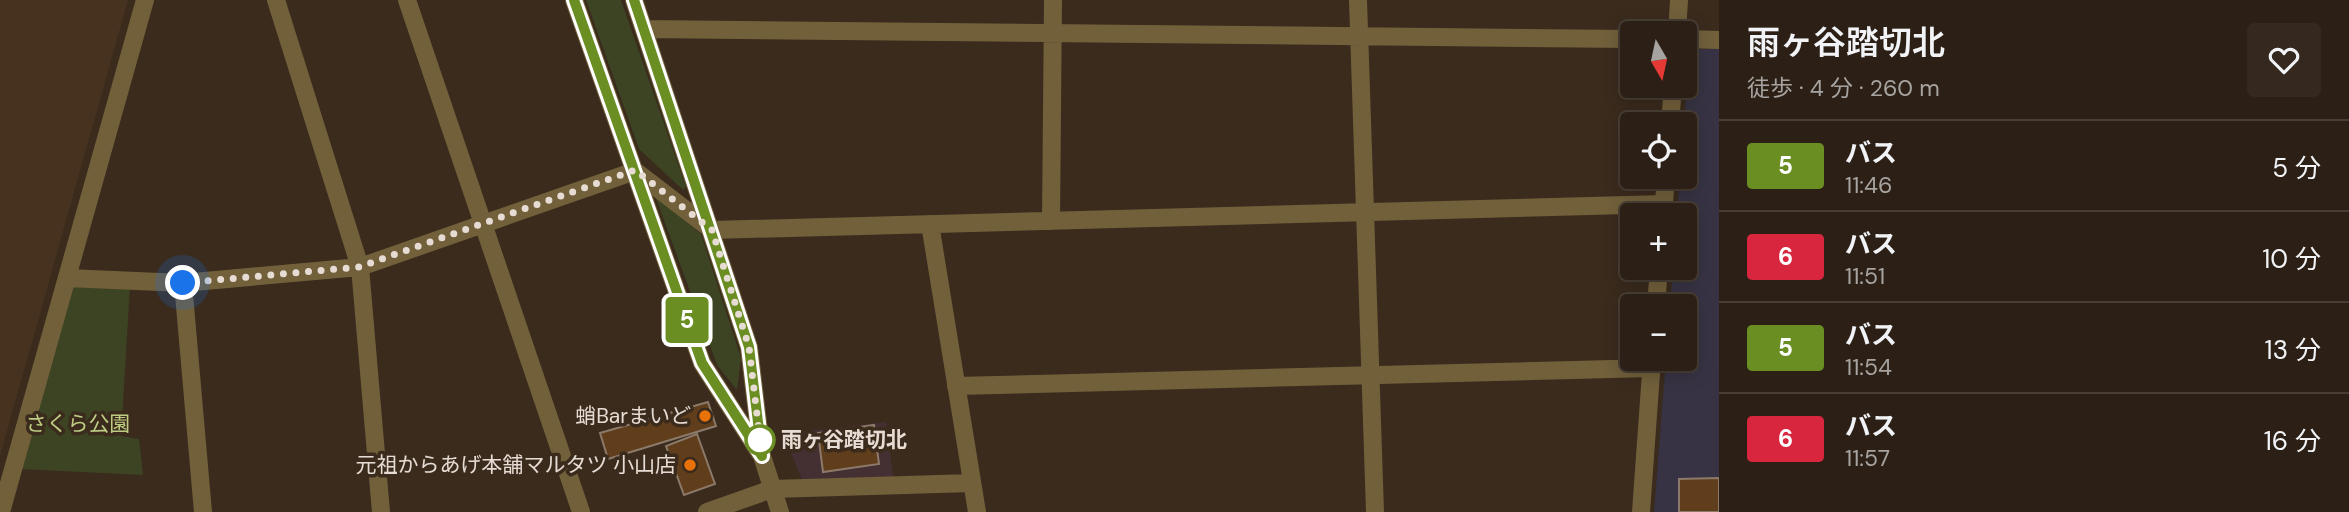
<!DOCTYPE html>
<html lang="ja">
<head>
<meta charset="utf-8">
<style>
	body { margin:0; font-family:"DM Sans","Noto Sans JP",sans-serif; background:#34281f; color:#f1f3f6; height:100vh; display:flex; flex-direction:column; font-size:26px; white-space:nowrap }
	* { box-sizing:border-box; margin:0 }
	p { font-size:23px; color:#a6a3a1 }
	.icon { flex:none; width:38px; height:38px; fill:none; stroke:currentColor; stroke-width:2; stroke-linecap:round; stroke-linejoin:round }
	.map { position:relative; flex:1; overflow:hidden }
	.sheet { display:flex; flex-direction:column; background:#2c2016; width:630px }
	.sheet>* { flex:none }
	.badge { padding:0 14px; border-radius:5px; font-size:24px; line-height:46px }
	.needle { width:46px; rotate:171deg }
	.tools { position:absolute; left:1620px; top:21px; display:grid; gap:14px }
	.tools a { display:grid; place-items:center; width:77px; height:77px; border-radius:7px; background:#2c2016; box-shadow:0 4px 18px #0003,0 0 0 2px #483e35; font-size:35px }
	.you { position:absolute; width:35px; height:35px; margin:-18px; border:5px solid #fff; border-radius:50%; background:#1a73e8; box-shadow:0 0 0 10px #1a73e833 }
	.map>.badge { position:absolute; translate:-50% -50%; box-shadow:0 0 0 4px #fff }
	.round { display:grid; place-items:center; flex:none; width:74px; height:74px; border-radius:7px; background:#34281f }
	.headline { display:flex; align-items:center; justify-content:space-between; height:119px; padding:0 28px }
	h1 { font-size:33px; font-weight:600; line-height:52px }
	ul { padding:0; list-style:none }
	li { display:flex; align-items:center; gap:21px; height:91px; padding:0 28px; border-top:2px solid #483e35 }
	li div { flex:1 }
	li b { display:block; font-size:26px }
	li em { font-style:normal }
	li .badge { min-width:77px; font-weight:700; text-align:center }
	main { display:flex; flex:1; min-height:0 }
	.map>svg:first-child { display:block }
	.commercial { fill:#442f32 }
	.built { fill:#47321f }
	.education { fill:#373344 }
	.green { fill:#3d4423 }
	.building { fill:#603e1c; stroke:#8b7969; stroke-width:2 }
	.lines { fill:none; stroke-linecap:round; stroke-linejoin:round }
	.minor { stroke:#72603b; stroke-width:18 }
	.line-casing { stroke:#fff; stroke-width:16 }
	.line { stroke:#6b8e23; stroke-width:10 }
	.walk { stroke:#e7dcd4; stroke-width:7; stroke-dasharray:0 12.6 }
	.food-dot { fill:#e8710a; stroke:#3a2b1d; stroke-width:2.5 }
	.stop-dot { fill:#fff; stroke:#6b8e23; stroke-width:3.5 }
	.labels { text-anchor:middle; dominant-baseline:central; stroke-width:7; stroke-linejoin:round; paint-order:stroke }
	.poi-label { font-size:21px; fill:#e7dcd4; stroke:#3a2b1d; text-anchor:end }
	.park-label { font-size:21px; fill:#bdcc82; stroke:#3a2b1d }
	.stop-label { font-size:21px; font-weight:bold; fill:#e7dcd4; stroke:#3a2b1d; text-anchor:start }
</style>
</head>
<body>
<main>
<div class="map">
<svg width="1719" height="512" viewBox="0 0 1719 512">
	<rect width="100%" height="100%" fill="#3a2b1d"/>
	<!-- commercial -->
	<path class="commercial" d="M886 422 894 483 804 484 783 434Z"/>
	<!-- built -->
	<path class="built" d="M0 0H128L0 456Z"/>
	<!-- education -->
	<path class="education" d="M1699 49H1719V512H1654L1666 359H1685V306H1670L1673 268H1685V215H1677L1680 177H1685L1684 124 1689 62Z"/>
	<!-- green -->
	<path class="green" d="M586 0H621L686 187 683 190 639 149Z
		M654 193 701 234 741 358 737 390 717 365Z
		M70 282 130 286 121 436 139 439 143 475 20 469Z"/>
	<!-- building -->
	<path class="building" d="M708 402 716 426 608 459 600 433Z
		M874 425 879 464 823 472 818 433Z
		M697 434 715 484 684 495 666 446Z
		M1719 478V512H1679V479Z"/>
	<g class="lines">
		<!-- minor -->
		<path class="minor" d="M276 0 360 267 381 512
			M407 0 581 512
			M574 0 702 363 760 453
			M634 0 749 347 762 456 780 512
			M1358 0 1375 512
			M644 29 1633 39
			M1677 33 1679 0
			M1685 39 1719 40
			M1670 124 1673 86
			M1663 215 1666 177
			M1051 221 1053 0
			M930 224 977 512
			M67 278 183 283 360 267 635 171 712 230 1664 204
			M183 283 203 512
			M1656 306 1659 268
			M956 386 1651 368
			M1 512 145 0
			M707 512 772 489 972 483
			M1641 512 1652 359"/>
	</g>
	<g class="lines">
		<defs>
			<path id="line" d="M574 0 702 363 762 456 749 347 634 0"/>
		</defs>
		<!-- line casing -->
		<use href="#line" class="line-casing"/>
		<!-- line -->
		<use href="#line" class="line"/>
		<!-- walk -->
		<path class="walk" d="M183 283 359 267 635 170 712 230 749 347 760 440"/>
	</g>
	<!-- markers -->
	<g class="food-dot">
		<circle cx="705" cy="416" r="7"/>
		<circle cx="690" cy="465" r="7"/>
	</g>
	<circle class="stop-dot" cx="760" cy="440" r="14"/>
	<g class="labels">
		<!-- poi labels -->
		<g class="poi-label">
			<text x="691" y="416">蛸Barまいど</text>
			<text x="676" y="465">元祖からあげ本舗マルタツ 小山店</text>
		</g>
		<!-- park labels -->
		<g class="park-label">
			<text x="78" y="424">さくら公園</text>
		</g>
		<!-- stop labels -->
		<g class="stop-label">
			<text x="781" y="440">雨ヶ谷踏切北</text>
		</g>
	</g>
</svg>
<div class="tools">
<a><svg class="needle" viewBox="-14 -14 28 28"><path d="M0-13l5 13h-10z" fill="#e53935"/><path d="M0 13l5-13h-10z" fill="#a6a3a1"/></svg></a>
<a><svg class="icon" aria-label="locate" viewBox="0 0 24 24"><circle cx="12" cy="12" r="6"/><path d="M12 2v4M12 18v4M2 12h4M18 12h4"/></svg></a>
<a>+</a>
<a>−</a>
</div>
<div class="you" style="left:183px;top:283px"></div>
<b class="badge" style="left:687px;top:320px;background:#6b8e23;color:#fff">5</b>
</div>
<section class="sheet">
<div class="headline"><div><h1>雨ヶ谷踏切北</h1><p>徒歩 · 4 分 · 260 m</p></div><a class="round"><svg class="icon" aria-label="heart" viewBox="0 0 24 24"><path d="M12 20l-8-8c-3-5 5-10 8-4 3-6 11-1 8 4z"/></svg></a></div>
<ul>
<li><span class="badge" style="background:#6b8e23;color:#fff">5</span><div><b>バス</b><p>11:46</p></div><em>5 分</em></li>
<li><span class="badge" style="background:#d7263d;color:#fff">6</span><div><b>バス</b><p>11:51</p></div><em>10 分</em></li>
<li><span class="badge" style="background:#6b8e23;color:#fff">5</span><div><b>バス</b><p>11:54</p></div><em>13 分</em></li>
<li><span class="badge" style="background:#d7263d;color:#fff">6</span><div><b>バス</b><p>11:57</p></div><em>16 分</em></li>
</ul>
</section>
</main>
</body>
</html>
